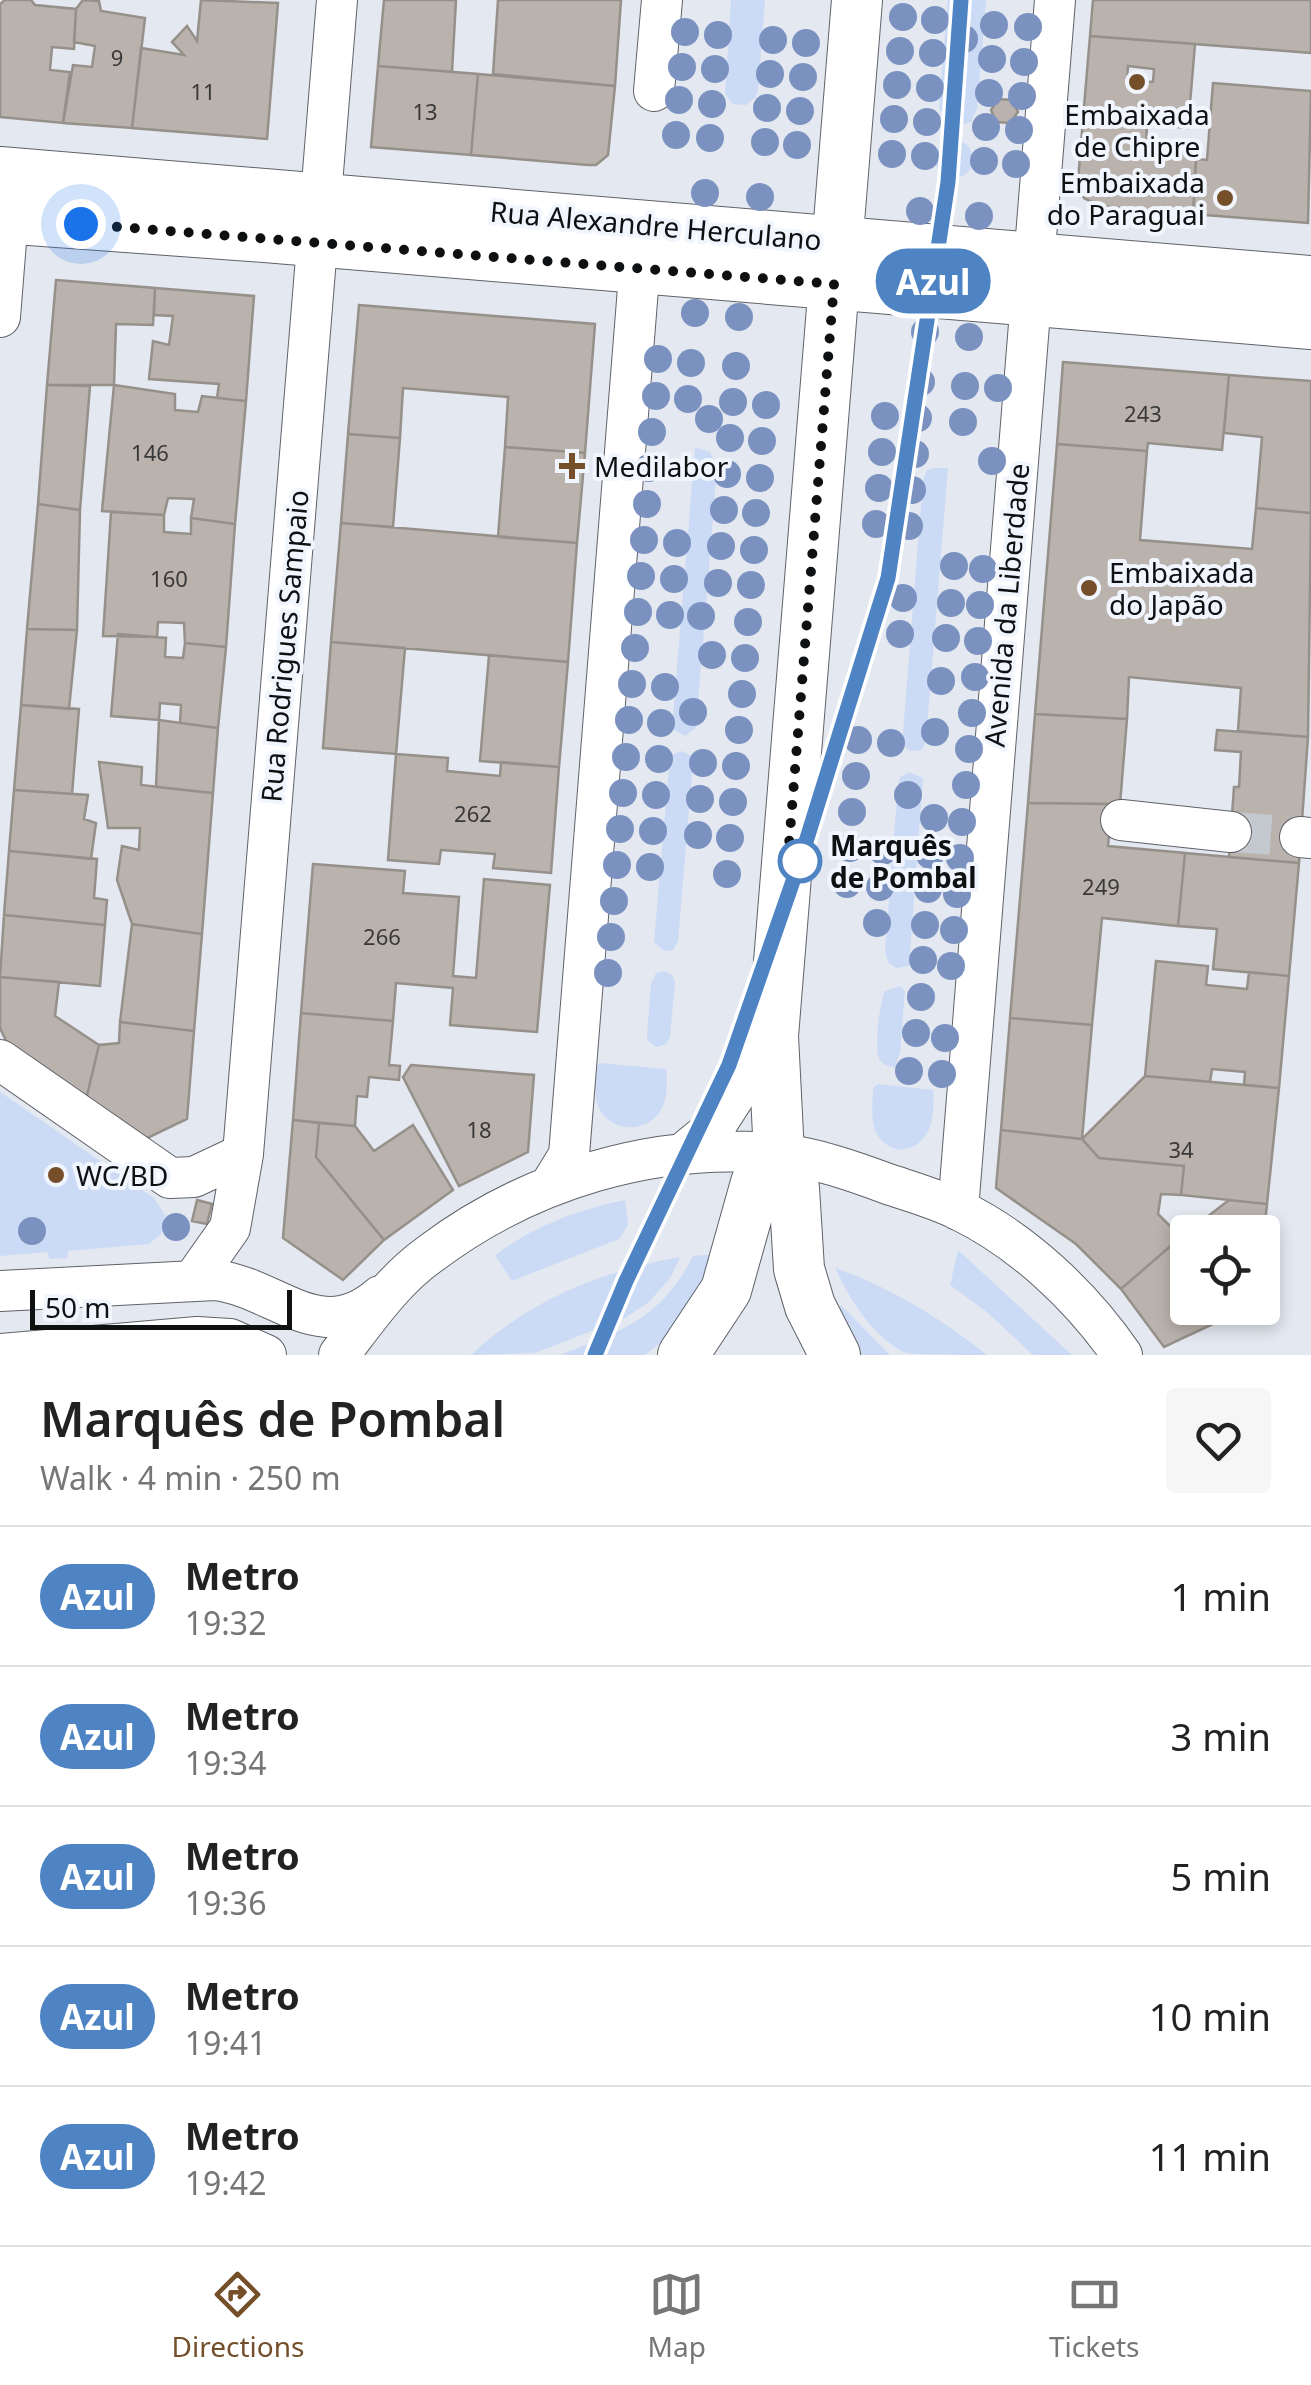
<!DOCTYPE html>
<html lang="en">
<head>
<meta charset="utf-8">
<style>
	body { margin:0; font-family:"Noto Sans",sans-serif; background:#f6f6f6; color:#222; height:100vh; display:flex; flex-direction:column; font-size:38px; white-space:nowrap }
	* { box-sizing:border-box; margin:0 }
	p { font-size:32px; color:#767676 }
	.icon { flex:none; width:55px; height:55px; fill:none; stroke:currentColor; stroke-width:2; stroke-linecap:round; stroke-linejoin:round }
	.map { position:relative; height:1355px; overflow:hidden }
	.panel { display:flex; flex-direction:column; background:#fff; flex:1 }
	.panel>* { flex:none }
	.badge { padding:0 20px; border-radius:32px; font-size:35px; line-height:65px }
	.controls { position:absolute; left:1170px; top:1215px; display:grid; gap:20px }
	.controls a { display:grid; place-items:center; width:110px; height:110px; border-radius:10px; background:#fff; box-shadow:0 5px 15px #0003; font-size:50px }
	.scale { position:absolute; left:30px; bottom:25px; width:262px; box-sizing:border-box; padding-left:10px; border:5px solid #0e1012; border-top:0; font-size:28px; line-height:35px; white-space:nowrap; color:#0e1012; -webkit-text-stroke:8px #f1f6fe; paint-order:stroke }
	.you { position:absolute; width:50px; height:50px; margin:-25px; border:8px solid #fff; border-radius:50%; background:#1a73e8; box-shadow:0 0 0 15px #1a73e833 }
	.map>.badge { position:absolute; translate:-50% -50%; box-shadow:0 0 0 5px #fff }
	.round { display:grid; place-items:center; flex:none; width:105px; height:105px; border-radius:10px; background:#f6f6f6 }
	.overview { display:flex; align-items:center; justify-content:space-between; height:170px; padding:0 40px }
	h1 { font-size:48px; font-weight:600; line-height:75px }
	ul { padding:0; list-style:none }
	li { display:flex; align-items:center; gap:30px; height:140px; padding:0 40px; border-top:2px solid #e0e0e0 }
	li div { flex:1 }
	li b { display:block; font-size:38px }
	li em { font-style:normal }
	li .badge { min-width:110px; font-weight:700; text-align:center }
	.tab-bar { display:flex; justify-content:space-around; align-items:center; height:140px; border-top:2px solid #e0e0e0; background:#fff; font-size:28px; color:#767676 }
	.tab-bar a { display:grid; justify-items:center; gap:5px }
	.tab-bar .active { color:#744f2a }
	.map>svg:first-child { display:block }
	.green { fill:#ccdbf5 }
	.building { fill:#bab3ad; stroke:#96908a; stroke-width:2.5; fill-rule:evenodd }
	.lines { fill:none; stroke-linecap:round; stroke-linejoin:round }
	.minor-tunnel { stroke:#c4c8cf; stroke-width:40; stroke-dasharray:40 20; stroke-linecap:butt }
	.minor-casing { stroke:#5f6269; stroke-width:42 }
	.major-casing { stroke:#5f6269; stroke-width:52 }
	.minor { stroke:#fff; stroke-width:40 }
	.major { stroke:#fff; stroke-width:50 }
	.tree { fill:#7b92c1 }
	.line-casing { stroke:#fff; stroke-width:22 }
	.line { stroke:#4e84c4; stroke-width:15 }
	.walk { stroke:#0e1012; stroke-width:10; stroke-dasharray:0 18 }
	.poi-dot { fill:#744f2a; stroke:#f1f6fe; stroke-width:4 }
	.stop-dot { fill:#fff; stroke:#4e84c4; stroke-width:5 }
	.labels { text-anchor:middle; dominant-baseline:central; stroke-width:8; stroke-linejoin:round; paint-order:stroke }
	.number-label { font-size:22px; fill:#393939 }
	.poi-label { font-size:28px; fill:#0e1012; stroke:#f1f6fe; text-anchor:start }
	.street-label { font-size:28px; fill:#0e1012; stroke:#f1f6fe }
	.stop-label { font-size:28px; font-weight:bold; fill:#0e1012; stroke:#f1f6fe; text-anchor:start }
</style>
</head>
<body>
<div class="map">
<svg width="1311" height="1355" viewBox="0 0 1311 1355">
	<rect width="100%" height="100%" fill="#e4e8f0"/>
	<!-- green -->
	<path class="green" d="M731 0H765L758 90 756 97 746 105 733 104 725 94Z
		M948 0H986L977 109 971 122 957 126 944 120 939 106Z
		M935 159a19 19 0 1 1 38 0a19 19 0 1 1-38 0Z
		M695 447 710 452 717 467 696 728 685 736 672 729Z
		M934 468H948L926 740 922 750 910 751 902 745 923 480 927 470Z
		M682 751 693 757V763L678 941 673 950 664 951 654 942 670 755Z
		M909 772 923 778 909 966 896 968 889 964 885 952 898 785 900 777Z
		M665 971 672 975 675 982 670 1037 666 1044 657 1047 648 1041 647 1035 651 984 656 973Z
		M900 986 905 991 900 1053 895 1067C888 1066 884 1066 880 1060 873 1050 880 1001 885 991Z
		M600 1063 666 1069C668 1080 667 1098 662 1108 649 1135 609 1133 598 1106 593 1095 597 1078 597 1066Z
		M878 1084 933 1090C935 1117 932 1147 899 1150 868 1141 872 1116 873 1088Z
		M0 1092 154 1198 165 1215 161 1234 149 1244 68 1251 67 1258 49 1259 48 1252 0 1256Z
		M625 1200 628 1225 619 1239 512 1281 495 1255C535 1226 576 1210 625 1200Z
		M958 1250 1072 1355H1033L988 1313 950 1285Z
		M718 1254C705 1293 679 1331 645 1355H560C620 1332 662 1318 693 1256Z
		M680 1257 671 1277 649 1302 625 1318 535 1353 471 1355C529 1300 602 1271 680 1257Z
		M835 1268C892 1288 939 1317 987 1355 968 1355 922 1355 906 1353 873 1338 850 1299 835 1268Z
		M841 1305 890 1355H861L837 1311Z"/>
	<!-- building -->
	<path class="building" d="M5 0H31L35 5 76 9 74 49 52 47 50 70 70 72 63 123 0 117V4Z
		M83 0 99 1 101 11 145 18 132 128 63 123 73 65 92 67 95 46 74 42 76 9Z
		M201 0 278 3 267 139 132 128 141 48 184 55 172 42 187 26 197 41Z
		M384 0H456L452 72 378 66Z
		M498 0H621L615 86 493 74Z
		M1093 0H1311V53L1090 36Z
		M1090 36 1195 44 1188 128 1083 119ZM1128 66 1154 69 1153 82 1127 80Z
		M378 66 478 74 471 155 371 147Z
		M478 74 615 86 608 155 596 165H588L471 155Z
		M1213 83 1311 91 1308 223 1193 214 1196 159 1207 160Z
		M998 99 1012 100 1018 112 1010 123 996 122 991 110Z
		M1083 119 1147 125 1146 146 1173 148 1179 144 1197 145 1193 214 1100 206 1084 198 1078 181Z
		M56 280 155 288 153 325 116 324 114 385H47Z
		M155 288 254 296 246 401 217 398 219 384 149 379 153 341 169 345 173 316 154 315Z
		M359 305 595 324 585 453 505 447 508 397 403 388 400 438 348 434Z
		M1063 362 1229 375 1222 450 1148 443 1147 451 1057 444Z
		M1229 375 1311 381V513L1256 508 1262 437 1224 433Z
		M47 385 90 386 80 510 38 504Z
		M114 385 175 394V410L198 412 202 396 246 401 235 524 191 518 194 499 168 498 164 515 102 511Z
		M348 434 400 438 393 527 341 523Z
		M1057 444 1147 451 1140 540 1252 549 1256 508 1311 513 1308 737 1238 731 1241 688 1129 677 1127 719 1035 714Z
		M505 447 585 453 577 543 498 537Z
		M38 504 80 510 77 630 27 629Z
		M111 512 164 515V532L191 534V518L235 524 226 647 185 643 184 623 158 622 157 637 103 636Z
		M341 523 577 543 568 662 331 642Z
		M27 629 77 630 69 709 21 705Z
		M118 634 166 638 165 657 183 658 185 643 226 647 218 728 180 723 181 705 160 703 159 720 111 716Z
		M331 642 405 648 396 754 323 748Z
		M489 655 568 662 559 767 480 761Z
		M21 705 79 709 72 794 14 790Z
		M1035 714 1127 719 1120 804 1028 803Z
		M159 720 218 728 213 793 156 787Z
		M1217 730 1308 737 1299 863 1229 857 1234 787H1239L1241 752 1215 750Z
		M396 754 448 758 447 771 500 776 501 762 559 767 551 873 493 868 495 854 441 850 439 864 388 860Z
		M99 762 142 767 141 785 213 793 202 934 132 924 117 880 122 846 139 850 140 828H108Z
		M14 790 88 795 84 819 96 823 91 859 9 851Z
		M1028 803 1112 804 1108 846 1185 853 1178 926 1102 918 1092 1025 1010 1018Z
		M9 851 97 859 94 898 107 900 105 925 4 915Z
		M1185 853 1299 863 1289 976 1213 969 1217 929 1178 926Z
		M313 864 405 871 403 893 459 897 453 976 476 978 484 879 550 885 537 1032 450 1025 453 988 396 983 393 1021 301 1013Z
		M4 915 105 925 100 986 0 977Z
		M132 924 202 934 194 1031 120 1022Z
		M1156 961 1208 966 1206 985 1247 989 1249 972 1289 976 1279 1088 1244 1085 1245 1072 1212 1069 1210 1082 1145 1076Z
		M0 977 59 982 55 1016 99 1045 85 1104 10 1049 0 1028Z
		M301 1013 393 1021 389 1065 400 1066 399 1080 369 1077 367 1097 357 1096 355 1126 293 1120Z
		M1010 1018 1092 1025 1082 1139 1001 1130Z
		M120 1022 194 1031 187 1119 139 1142 85 1104 99 1045 119 1043Z
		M411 1065 534 1075 528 1152 459 1186 403 1077Z
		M1145 1076 1279 1088 1267 1204 1181 1195 1184 1166 1099 1158 1082 1139Z
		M293 1120 319 1123 316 1157 384 1240 343 1280 283 1238Z
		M319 1123 355 1126 374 1151 413 1125 453 1190 384 1240 316 1157Z
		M1001 1130 1082 1139 1099 1158 1184 1166 1181 1195 1161 1194 1158 1214 1181 1237 1121 1289 1076 1244 996 1188Z
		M197 1200 212 1204 207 1224 192 1221Z
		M1229 1200 1267 1204 1262 1252V1232H1188V1308H1247L1164 1347 1121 1289 1181 1237Z"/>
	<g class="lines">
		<!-- minor-tunnel -->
		<path class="minor-tunnel" d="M1231 832 1300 837"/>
		<defs>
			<path id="minor" d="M654 91 662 0
				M0 317 10 191
				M1121 820 1231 832
				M1300 837 1311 838
				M0 1060 170 1178 194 1177 243 1154
				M681 1155 714 1128 773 1036
				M550 1186 569 1155 642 238
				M958 1210 1055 0
				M194 1279 230 1228 243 1154 337 0
				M0 1291 215 1280C278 1288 320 1348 380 1296
				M0 1354 197 1337 230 1339 266 1355
				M339 1355C367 1319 392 1281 430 1254 528 1180 655 1141 779 1154 816 1158 853 1171 888 1184 912 1192 937 1199 959 1210 1023 1241 1082 1297 1122 1355"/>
			<path id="major" d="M0 172 1311 281
				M0 218 265 237 1311 324
				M683 1355 726 1290 756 1183 779 1154
				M835 1355 810 1306 799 1269 794 1188 779 1154 773 1036 857 0"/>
		</defs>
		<!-- minor casing -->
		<use href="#minor" class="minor-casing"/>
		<!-- major casing -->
		<use href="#major" class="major-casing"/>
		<!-- minor -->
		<use href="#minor" class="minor"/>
		<!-- major -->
		<use href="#major" class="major"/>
	</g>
	<!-- trees -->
	<g class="tree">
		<circle cx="903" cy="17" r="14"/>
		<circle cx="935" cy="20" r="14"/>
		<circle cx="994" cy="25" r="14"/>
		<circle cx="1028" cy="27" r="14"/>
		<circle cx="685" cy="32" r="14"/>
		<circle cx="718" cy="35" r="14"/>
		<circle cx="964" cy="39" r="14"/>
		<circle cx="773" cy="40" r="14"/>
		<circle cx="806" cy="43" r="14"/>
		<circle cx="900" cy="51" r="14"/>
		<circle cx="933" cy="53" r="14"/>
		<circle cx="992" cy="59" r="14"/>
		<circle cx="1024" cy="62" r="14"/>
		<circle cx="682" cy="67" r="14"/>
		<circle cx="715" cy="69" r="14"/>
		<circle cx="770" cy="74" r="14"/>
		<circle cx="803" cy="77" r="14"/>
		<circle cx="897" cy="85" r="14"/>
		<circle cx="930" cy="88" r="14"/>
		<circle cx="989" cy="93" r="14"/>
		<circle cx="1022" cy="96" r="14"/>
		<circle cx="679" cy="100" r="14"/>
		<circle cx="712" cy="104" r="14"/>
		<circle cx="767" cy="108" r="14"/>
		<circle cx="800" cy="111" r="14"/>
		<circle cx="894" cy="119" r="14"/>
		<circle cx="927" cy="122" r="14"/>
		<circle cx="986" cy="127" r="14"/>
		<circle cx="1019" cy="130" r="14"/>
		<circle cx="676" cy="135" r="14"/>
		<circle cx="710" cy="138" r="14"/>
		<circle cx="765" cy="142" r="14"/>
		<circle cx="797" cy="145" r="14"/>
		<circle cx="892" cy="154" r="14"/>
		<circle cx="925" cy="156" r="14"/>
		<circle cx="984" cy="161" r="14"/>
		<circle cx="1016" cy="164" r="14"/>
		<circle cx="705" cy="193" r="14"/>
		<circle cx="760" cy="197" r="14"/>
		<circle cx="920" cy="211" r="14"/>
		<circle cx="979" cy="216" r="14"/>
		<circle cx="695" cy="313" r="14"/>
		<circle cx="739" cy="317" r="14"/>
		<circle cx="925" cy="332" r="14"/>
		<circle cx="969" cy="337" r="14"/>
		<circle cx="658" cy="359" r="14"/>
		<circle cx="691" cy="363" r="14"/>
		<circle cx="736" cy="366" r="14"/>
		<circle cx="921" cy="382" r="14"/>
		<circle cx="965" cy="386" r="14"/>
		<circle cx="998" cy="388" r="14"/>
		<circle cx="656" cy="396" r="14"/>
		<circle cx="688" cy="399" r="14"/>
		<circle cx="733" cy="402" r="14"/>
		<circle cx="766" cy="405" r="14"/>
		<circle cx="885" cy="416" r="14"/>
		<circle cx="918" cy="418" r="14"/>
		<circle cx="709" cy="419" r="14"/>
		<circle cx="963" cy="422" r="14"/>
		<circle cx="652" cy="432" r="14"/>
		<circle cx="730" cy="438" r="14"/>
		<circle cx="762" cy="441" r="14"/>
		<circle cx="882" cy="452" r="14"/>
		<circle cx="915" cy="454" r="14"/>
		<circle cx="992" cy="461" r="14"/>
		<circle cx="649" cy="468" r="14"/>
		<circle cx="727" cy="474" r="14"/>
		<circle cx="760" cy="478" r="14"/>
		<circle cx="879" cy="488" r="14"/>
		<circle cx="912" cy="490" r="14"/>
		<circle cx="647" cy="504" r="14"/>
		<circle cx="724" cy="510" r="14"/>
		<circle cx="756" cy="513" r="14"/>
		<circle cx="876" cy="524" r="14"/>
		<circle cx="909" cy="526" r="14"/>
		<circle cx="644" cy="540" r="14"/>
		<circle cx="677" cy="543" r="14"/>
		<circle cx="721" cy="546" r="14"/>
		<circle cx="754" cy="550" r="14"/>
		<circle cx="954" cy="566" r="14"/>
		<circle cx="983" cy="569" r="14"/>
		<circle cx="641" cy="576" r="14"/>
		<circle cx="674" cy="579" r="14"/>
		<circle cx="718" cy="583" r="14"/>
		<circle cx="751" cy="585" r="14"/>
		<circle cx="903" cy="598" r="14"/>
		<circle cx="951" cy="603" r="14"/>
		<circle cx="980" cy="605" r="14"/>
		<circle cx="638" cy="612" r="14"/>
		<circle cx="670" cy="615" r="14"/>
		<circle cx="701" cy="616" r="14"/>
		<circle cx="748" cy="622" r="14"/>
		<circle cx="900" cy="634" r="14"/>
		<circle cx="946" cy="638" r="14"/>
		<circle cx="978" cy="641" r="14"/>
		<circle cx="635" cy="648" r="14"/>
		<circle cx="712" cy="655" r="14"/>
		<circle cx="745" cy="658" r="14"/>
		<circle cx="975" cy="677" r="14"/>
		<circle cx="941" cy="681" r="14"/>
		<circle cx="632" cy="684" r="14"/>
		<circle cx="665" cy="687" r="14"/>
		<circle cx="742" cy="694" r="14"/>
		<circle cx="693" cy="712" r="14"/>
		<circle cx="972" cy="713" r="14"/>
		<circle cx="629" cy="720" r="14"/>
		<circle cx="661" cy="723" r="14"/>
		<circle cx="739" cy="730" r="14"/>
		<circle cx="935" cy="732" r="14"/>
		<circle cx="858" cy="740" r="14"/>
		<circle cx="891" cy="743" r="14"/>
		<circle cx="969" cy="749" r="14"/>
		<circle cx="626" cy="757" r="14"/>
		<circle cx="659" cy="759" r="14"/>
		<circle cx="703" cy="763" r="14"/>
		<circle cx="736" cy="766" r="14"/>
		<circle cx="856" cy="776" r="14"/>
		<circle cx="966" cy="785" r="14"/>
		<circle cx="623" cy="793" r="14"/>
		<circle cx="656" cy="795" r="14"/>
		<circle cx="908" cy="795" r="14"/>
		<circle cx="700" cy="799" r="14"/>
		<circle cx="733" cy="802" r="14"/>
		<circle cx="852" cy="812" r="14"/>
		<circle cx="934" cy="818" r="14"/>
		<circle cx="962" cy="822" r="14"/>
		<circle cx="620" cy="829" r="14"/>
		<circle cx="653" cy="831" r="14"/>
		<circle cx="698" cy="835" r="14"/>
		<circle cx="730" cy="838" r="14"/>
		<circle cx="850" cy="848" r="14"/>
		<circle cx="883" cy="851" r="14"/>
		<circle cx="930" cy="855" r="14"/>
		<circle cx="960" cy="858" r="14"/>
		<circle cx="617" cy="865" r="14"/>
		<circle cx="650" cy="867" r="14"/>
		<circle cx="727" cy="874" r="14"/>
		<circle cx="847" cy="884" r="14"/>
		<circle cx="880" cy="887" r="14"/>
		<circle cx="928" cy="889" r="14"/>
		<circle cx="957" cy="894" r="14"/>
		<circle cx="614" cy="901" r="14"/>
		<circle cx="877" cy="923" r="14"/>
		<circle cx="925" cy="925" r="14"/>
		<circle cx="954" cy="930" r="14"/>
		<circle cx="611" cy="937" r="14"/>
		<circle cx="923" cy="960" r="14"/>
		<circle cx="951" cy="966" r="14"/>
		<circle cx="608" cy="973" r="14"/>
		<circle cx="921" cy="997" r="14"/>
		<circle cx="916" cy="1033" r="14"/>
		<circle cx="945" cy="1038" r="14"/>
		<circle cx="909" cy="1071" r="14"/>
		<circle cx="942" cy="1074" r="14"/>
		<circle cx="176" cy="1227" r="14"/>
		<circle cx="32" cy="1231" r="14"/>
	</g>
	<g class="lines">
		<defs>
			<path id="line" d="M595 1355 626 1281 729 1065 800 861 888 578 948 182 961 0"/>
		</defs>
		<!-- line casing -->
		<use href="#line" class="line-casing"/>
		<!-- line -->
		<use href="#line" class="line"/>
		<!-- walk -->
		<path class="walk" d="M81 224 834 284 788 857 800 861"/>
	</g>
	<!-- markers -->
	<g class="poi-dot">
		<circle cx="1137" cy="82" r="10"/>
		<circle cx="1225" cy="198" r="10"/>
		<path d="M567 451h10v10h10v10h-10v10h-10v-10h-10v-10h10z"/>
		<circle cx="1089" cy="588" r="10"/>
		<circle cx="56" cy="1175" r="10"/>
	</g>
	<circle class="stop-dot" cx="800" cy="861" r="20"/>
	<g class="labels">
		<!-- number labels -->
		<g class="number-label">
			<text x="117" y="57">9</text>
			<text x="203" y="91">11</text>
			<text x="425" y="111">13</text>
			<text x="1143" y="413">243</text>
			<text x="150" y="452">146</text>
			<text x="169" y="578">160</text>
			<text x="473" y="813">262</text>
			<text x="1101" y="886">249</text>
			<text x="382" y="936">266</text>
			<text x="479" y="1129">18</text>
			<text x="1181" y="1149">34</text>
		</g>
		<!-- poi labels -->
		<g class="poi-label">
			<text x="1137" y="114" text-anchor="middle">Embaixada<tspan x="1137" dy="32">de Chipre</tspan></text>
			<text x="1205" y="182" text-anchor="end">Embaixada<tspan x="1205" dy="32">do Paraguai</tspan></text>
			<text x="594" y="466">Medilabor</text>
			<text x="1109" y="572">Embaixada<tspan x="1109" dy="32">do Japão</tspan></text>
			<text x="76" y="1175">WC/BD</text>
		</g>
		<!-- street labels -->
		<g class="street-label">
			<text transform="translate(656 225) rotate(5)">Rua Alexandre Herculano</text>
			<text transform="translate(1006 605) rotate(-85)">Avenida da Liberdade</text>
			<text transform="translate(284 646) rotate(-85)">Rua Rodrigues Sampaio</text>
		</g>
		<!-- stop labels -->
		<g class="stop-label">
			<text x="830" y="845">Marquês<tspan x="830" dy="32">de Pombal</tspan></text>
		</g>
	</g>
</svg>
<div class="controls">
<a><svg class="icon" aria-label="locate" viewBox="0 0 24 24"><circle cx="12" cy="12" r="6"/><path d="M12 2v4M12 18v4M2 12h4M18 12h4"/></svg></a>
</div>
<div class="scale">50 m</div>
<div class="you" style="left:81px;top:224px"></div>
<b class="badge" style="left:933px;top:281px;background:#4e84c4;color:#fff">Azul</b>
</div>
<section class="panel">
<div class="overview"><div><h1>Marquês de Pombal</h1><p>Walk · 4 min · 250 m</p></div><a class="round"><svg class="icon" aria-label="heart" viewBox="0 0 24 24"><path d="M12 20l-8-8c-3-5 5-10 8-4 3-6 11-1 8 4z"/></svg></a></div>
<ul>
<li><span class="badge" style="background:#4e84c4;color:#fff">Azul</span><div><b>Metro</b><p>19:32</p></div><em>1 min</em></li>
<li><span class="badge" style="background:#4e84c4;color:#fff">Azul</span><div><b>Metro</b><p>19:34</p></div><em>3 min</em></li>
<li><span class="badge" style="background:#4e84c4;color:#fff">Azul</span><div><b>Metro</b><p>19:36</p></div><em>5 min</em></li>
<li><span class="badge" style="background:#4e84c4;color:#fff">Azul</span><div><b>Metro</b><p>19:41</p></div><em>10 min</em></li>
<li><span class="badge" style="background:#4e84c4;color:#fff">Azul</span><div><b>Metro</b><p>19:42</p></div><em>11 min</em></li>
</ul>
</section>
<nav class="tab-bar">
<a class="active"><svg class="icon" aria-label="directions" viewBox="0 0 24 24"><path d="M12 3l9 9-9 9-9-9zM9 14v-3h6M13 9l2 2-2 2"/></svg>Directions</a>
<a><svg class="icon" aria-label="map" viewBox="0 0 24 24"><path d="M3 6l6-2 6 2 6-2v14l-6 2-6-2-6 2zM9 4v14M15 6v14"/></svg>Map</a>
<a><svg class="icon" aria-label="tickets" viewBox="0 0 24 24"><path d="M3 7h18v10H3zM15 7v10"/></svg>Tickets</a>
</nav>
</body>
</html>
